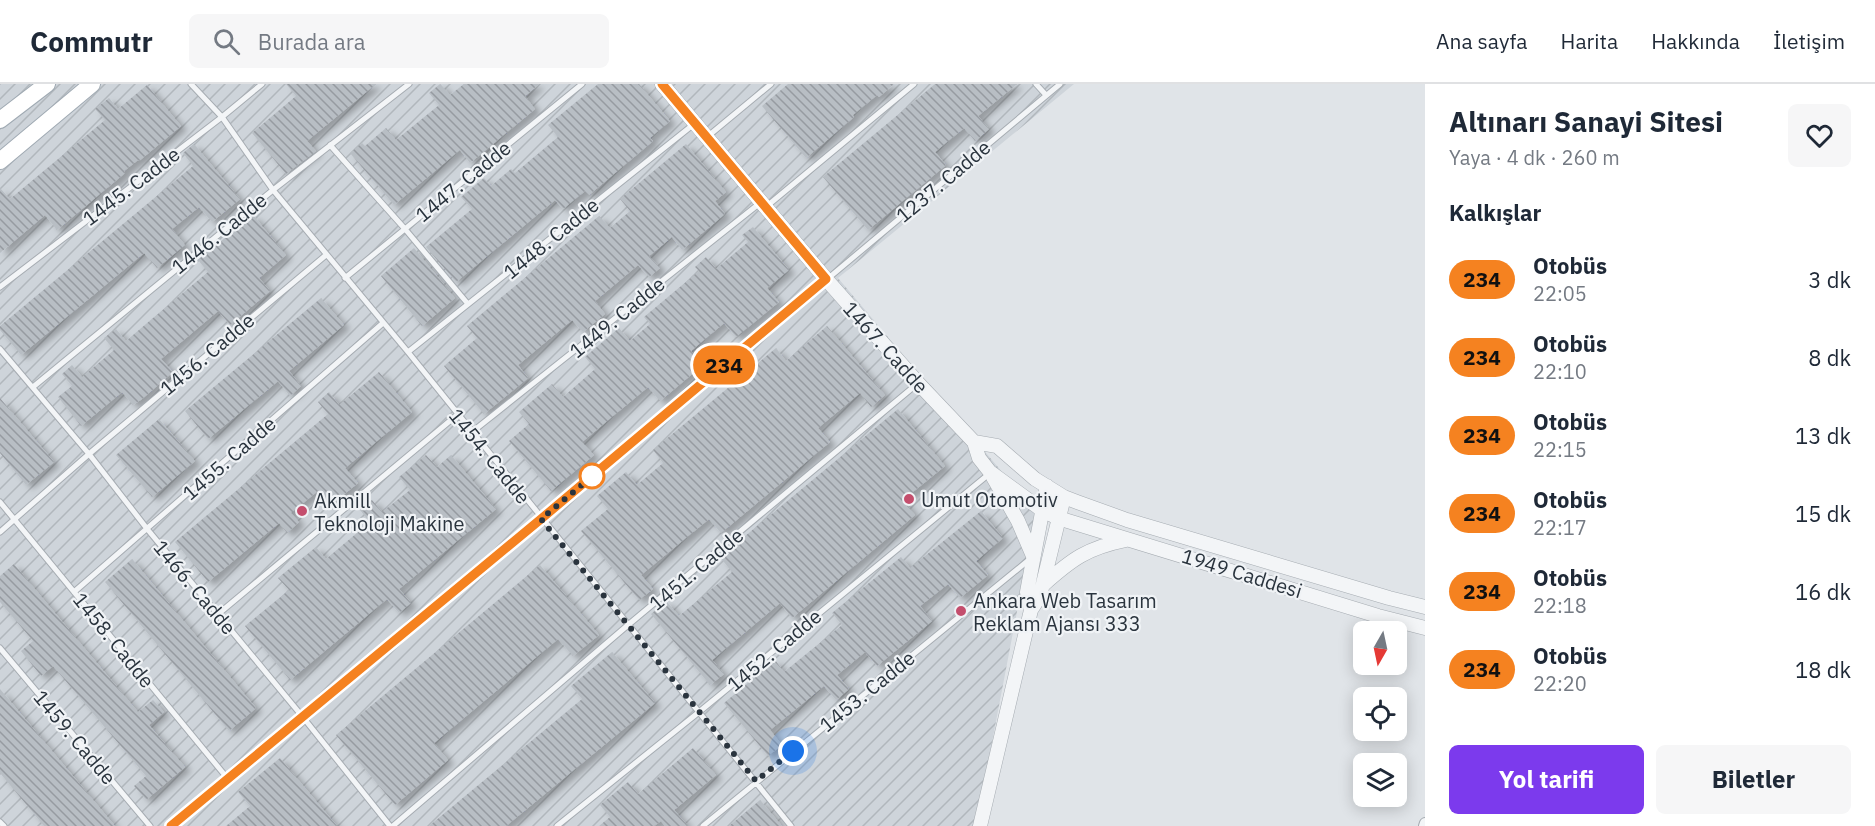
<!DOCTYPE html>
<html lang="tr">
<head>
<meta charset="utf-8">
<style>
	body { margin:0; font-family:"IBM Plex Sans",sans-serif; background:#f6f6f7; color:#1f2937; height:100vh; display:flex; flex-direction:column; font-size:22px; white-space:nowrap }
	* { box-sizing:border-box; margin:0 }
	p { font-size:20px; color:#747a83 }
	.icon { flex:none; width:33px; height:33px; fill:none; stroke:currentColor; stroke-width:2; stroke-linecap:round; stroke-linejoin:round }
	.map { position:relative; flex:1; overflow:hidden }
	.drawer { display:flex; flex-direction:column; background:#fff; width:450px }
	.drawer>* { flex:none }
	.badge { padding:0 12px; border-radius:20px; font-size:21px; line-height:39px }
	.needle { width:39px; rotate:189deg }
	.fabs { position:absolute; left:1353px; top:537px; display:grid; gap:12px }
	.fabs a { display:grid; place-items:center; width:54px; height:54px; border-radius:9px; background:#fff; box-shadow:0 3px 15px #0003; font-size:30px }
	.you { position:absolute; width:30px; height:30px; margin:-15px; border:4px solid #fff; border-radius:50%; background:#1a73e8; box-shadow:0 0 0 9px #1a73e833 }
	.map>.badge { position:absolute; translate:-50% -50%; box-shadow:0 0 0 3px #fff }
	h2 { padding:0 24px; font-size:22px; line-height:54px }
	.round { display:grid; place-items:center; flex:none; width:63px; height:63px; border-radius:9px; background:#f6f6f7 }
	.summary { display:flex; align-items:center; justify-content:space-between; height:102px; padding:0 24px }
	h1 { font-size:28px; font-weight:700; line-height:45px }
	.primary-button { display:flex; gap:12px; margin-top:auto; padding:12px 24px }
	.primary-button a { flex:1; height:69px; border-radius:9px; background:#7c3aed; color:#fff; font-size:24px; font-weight:700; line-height:69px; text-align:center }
	.primary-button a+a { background:#f6f6f7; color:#1f2937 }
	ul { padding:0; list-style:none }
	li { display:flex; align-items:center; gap:18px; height:78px; padding:0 24px }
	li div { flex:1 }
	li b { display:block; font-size:22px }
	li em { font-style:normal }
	li .badge { min-width:66px; font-weight:700; text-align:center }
	header { display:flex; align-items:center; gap:36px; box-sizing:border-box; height:84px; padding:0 30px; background:#fff; border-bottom:2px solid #e0e1e3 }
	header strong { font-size:28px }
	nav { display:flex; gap:33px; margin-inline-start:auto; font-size:21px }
	.search { width:420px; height:54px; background:#f6f6f7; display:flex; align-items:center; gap:15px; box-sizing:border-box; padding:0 21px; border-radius:9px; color:#747a83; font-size:22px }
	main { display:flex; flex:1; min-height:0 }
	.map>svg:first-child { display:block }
	.industrial { fill:url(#industrial-furrows) }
	.building { fill:url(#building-back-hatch); filter:url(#shadow) }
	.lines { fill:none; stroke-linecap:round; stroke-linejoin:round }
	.service-casing { stroke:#a6acb2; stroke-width:7 }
	.minor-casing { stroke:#a6acb2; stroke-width:12 }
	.tertiary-casing { stroke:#a6acb2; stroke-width:15 }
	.primary-casing { stroke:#a0aab3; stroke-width:18 }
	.service { stroke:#f3f5f7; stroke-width:5 }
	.minor { stroke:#f3f5f7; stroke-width:10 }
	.tertiary { stroke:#f3f5f7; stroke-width:14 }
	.primary { stroke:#fff; stroke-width:16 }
	.line-casing { stroke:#fff; stroke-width:14 }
	.line { stroke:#f58220; stroke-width:9 }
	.walk { stroke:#2a343e; stroke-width:6; stroke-dasharray:0 10.8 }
	.stop-dot { fill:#fff; stroke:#f58220; stroke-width:3 }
	.poi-dot { fill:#c44e6d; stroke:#f0f3f6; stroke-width:2 }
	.labels { text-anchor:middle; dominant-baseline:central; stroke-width:4.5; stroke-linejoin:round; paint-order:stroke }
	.street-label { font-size:20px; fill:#2a343e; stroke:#f0f3f6 }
	.poi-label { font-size:20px; fill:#2a343e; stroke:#f0f3f6; text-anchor:start }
</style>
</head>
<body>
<header>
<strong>Commutr</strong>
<div class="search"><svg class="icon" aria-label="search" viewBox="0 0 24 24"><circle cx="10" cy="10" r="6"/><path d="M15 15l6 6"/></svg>Burada ara</div>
<nav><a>Ana sayfa</a><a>Harita</a><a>Hakkında</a><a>İletişim</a></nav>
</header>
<main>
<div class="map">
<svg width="1425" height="742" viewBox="0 0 1425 742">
	<defs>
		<pattern id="industrial-furrows" width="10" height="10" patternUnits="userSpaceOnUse" patternTransform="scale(1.5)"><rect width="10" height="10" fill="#ced4da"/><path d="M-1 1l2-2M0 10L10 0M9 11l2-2" fill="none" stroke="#b1b7bc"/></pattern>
		<pattern id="building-back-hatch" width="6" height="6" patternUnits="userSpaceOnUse" patternTransform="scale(1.5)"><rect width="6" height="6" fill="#b8bec4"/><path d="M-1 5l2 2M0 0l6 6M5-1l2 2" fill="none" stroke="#969ba1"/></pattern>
		<filter id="shadow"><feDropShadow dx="6" dy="4" stdDeviation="3" flood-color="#0004"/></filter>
	</defs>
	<rect width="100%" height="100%" fill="#e0e4e8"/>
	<!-- industrial -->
	<path class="industrial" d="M0 0H1074L838 194 1036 428 976 742H0Z"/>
	<!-- building -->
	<path class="building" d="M286 0H376L307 57 316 67 286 90 252 49 296 12Z
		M440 0 450 11 464 0H539L525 12 535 25 470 79 460 66 394 121 350 69 362 59 365 62 386 44 396 56 439 21 429 9Z
		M598 0H639L670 37 650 54 653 57 589 111 585 107 563 125 555 116 456 198 426 163 472 125 461 113 484 94 491 102 511 85 515 89 558 53 548 41Z
		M788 0H894L879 13 877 11 853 31 854 33 806 74 762 22Z
		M935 0H1017L978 32 989 45 975 57 964 44 935 68 946 81 868 146 823 93Z
		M147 1 181 42 139 77 138 76 124 87 125 89 57 146 45 131 0 169V104L10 115 105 36 95 25 109 14 118 25Z
		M194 60 240 115 212 138 199 123 172 145 185 161 157 184 144 169 21 271 0 246V242L193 82 183 69Z
		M686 60 726 108 715 117 725 130 682 166 672 153 649 172 660 184 649 193 638 181 595 217 605 230 583 248 572 236 518 281 528 294 484 330 444 282 477 254 467 242 599 132 610 144 630 127 620 115Z
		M253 131 286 171 259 194 270 207 230 241 218 227 161 275 173 288 142 315 133 321 122 308 81 342 58 313 72 302 62 290 72 281 82 293 114 266 104 254 116 245 126 257 153 234 208 188 198 176Z
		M753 143 789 186 767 204 779 218 736 253 724 239 691 267 703 281 660 317 648 303 582 358 594 371 551 407 509 357 529 340 519 328 552 300 563 313 595 285 585 273 619 244 630 257 650 240 644 233 699 187 695 183 706 173 716 185 748 158 742 151Z
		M414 164 455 214 422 242 381 192Z
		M321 214 344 241 289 287 301 302 290 312 278 297 208 355 185 327Z
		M827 242 885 311 871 323 860 309 818 344 830 358 721 449 709 435 641 491 653 505 639 516 581 447 608 425 597 412 626 388 637 401 663 379 653 366 776 264 786 277Z
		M379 288 412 328 345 384 358 399 331 421 319 406 291 429 299 438 287 449 279 439 208 498 175 458 328 330 318 318 329 308 339 321Z
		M0 314 54 378 26 401 0 369Z
		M898 325 945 382 903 416 915 431 792 534 780 519 712 576 724 590 710 601 651 530 666 517 679 532 732 488 720 473Z
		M159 335 195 377 152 413 116 371Z
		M426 371 437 383 451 371 496 425 399 505 411 519 399 529 387 515 290 596 245 542 289 506 278 494 316 463 326 475 370 438 360 426 372 416 382 428 410 406 399 393Z
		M981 427 1003 454 976 477 988 491 960 514 948 500 920 522 932 537 877 582 865 568 837 591 849 605 836 616 824 602 770 646 782 661 768 672 724 619 775 576 784 588 842 541 832 529 901 473 910 484Z
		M132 475 256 624 229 647 105 498Z
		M14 480 138 628 153 616 164 628 149 641 185 683 146 716 134 702 146 692 53 582 41 592 21 567 33 557 0 518V492Z
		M540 481 599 551 573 572 558 555 434 659 448 676 395 721 336 651Z
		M612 568 655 619 506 742H429L582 615 571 602Z
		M0 605 115 742H44L0 689Z
		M693 664 716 691 674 726 688 742H665L661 737 654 742H599L610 733 600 721 628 698 638 710Z
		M280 674 337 742H226L250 722 238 708Z
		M760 716 782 742H729Z"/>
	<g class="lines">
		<defs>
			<path id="service" d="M191 0 222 33 273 106 408 268 791 742
				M1036 0 1046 11
				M707 53 771 0
				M330 61 405 145 468 220
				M767 122 914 0
				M345 194 582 0
				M0 203 222 33 262 0
				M0 265 89 370 148 446 302 632 390 742
				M408 268 694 40
				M33 303 273 106 409 0
				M472 348 760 119
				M0 418 228 695
				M0 448 89 370 326 171
				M74 508 383 239
				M217 531 457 331
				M0 564 150 742
				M0 738 4 742
				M171 742 541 435 1060 0
				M393 742 628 541 917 300
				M557 742 699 628 989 390
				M703 742 1030 475"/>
			<path id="minor" d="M1424 742 1425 739"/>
			<path id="tertiary" d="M662 0 826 195 918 299 974 358 979 374 990 388 1042 426 1058 434 1378 532 1425 544
				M974 358 997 362 1035 395 1064 413 1077 418 1127 436 1389 514 1425 523
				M993 393 1018 437 1033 472
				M1043 501C1072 475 1087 464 1126 456
				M1031 526 1027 508 1047 402
				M980 742 1031 526 1040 512 1064 413"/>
			<path id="primary" d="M0 36 47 0
				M0 77 92 0"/>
		</defs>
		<!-- service casing -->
		<use href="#service" class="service-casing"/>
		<!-- minor casing -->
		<use href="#minor" class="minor-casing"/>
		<!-- tertiary casing -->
		<use href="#tertiary" class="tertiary-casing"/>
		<!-- primary casing -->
		<use href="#primary" class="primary-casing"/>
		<!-- service -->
		<use href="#service" class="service"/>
		<!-- minor -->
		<use href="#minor" class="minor"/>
		<!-- tertiary -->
		<use href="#tertiary" class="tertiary"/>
		<!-- primary -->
		<use href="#primary" class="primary"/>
	</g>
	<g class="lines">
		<defs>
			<path id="line" d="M171 742 541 435 826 195 662 0"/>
		</defs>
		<!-- line casing -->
		<use href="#line" class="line-casing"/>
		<!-- line -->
		<use href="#line" class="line"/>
		<!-- walk -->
		<path class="walk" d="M592 392 595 390 541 435 756 697 793 667"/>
	</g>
	<!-- markers -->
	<circle class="stop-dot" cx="592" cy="392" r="12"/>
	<g class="poi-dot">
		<circle cx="909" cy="415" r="6"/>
		<circle cx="302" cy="427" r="6"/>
		<circle cx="961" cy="527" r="6"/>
	</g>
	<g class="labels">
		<!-- street labels -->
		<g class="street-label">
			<text transform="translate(463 97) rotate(-39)">1447. Cadde</text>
			<text transform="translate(943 97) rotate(-40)">1237. Cadde</text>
			<text transform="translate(131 102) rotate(-37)">1445. Cadde</text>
			<text transform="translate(219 149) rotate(-39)">1446. Cadde</text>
			<text transform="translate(551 154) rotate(-39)">1448. Cadde</text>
			<text transform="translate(617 233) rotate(-39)">1449. Cadde</text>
			<text transform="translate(886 263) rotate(48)">1467. Cadde</text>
			<text transform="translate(207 270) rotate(-40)">1456. Cadde</text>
			<text transform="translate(490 372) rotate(51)">1454. Cadde</text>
			<text transform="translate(229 374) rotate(-41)">1455. Cadde</text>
			<text transform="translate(696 485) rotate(-40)">1451. Cadde</text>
			<text transform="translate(1242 489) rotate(17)">1949 Caddesi</text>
			<text transform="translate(195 503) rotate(50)">1466. Cadde</text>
			<text transform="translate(114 556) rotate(51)">1458. Cadde</text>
			<text transform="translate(774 566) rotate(-40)">1452. Cadde</text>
			<text transform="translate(867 607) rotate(-39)">1453. Cadde</text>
			<text transform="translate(75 653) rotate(50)">1459. Cadde</text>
		</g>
		<!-- poi labels -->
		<g class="poi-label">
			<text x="921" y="415">Umut Otomotiv</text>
			<text x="314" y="416">Akmill<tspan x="314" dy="23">Teknoloji Makine</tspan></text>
			<text x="973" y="516">Ankara Web Tasarım<tspan x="973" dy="23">Reklam Ajansı 333</tspan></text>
		</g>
	</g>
</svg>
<div class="fabs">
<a><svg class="needle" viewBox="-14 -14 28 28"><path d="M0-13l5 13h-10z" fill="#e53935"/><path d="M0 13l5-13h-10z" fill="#747a83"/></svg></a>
<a><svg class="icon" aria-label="locate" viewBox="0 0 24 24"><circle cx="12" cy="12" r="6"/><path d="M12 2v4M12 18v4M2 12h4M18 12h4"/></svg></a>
<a><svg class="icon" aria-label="layers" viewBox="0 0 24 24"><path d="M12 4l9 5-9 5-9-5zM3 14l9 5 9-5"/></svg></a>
</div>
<div class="you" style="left:793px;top:667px"></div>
<b class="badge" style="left:724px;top:281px;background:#f58220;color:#111">234</b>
</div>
<section class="drawer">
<div class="summary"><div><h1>Altınarı Sanayi Sitesi</h1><p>Yaya · 4 dk · 260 m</p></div><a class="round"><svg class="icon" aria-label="heart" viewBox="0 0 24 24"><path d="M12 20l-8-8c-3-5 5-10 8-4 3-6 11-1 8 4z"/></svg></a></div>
<h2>Kalkışlar</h2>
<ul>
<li><span class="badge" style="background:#f58220;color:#111">234</span><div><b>Otobüs</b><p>22:05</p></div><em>3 dk</em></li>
<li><span class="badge" style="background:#f58220;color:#111">234</span><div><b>Otobüs</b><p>22:10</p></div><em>8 dk</em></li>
<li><span class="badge" style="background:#f58220;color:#111">234</span><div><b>Otobüs</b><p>22:15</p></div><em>13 dk</em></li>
<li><span class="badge" style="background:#f58220;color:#111">234</span><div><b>Otobüs</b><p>22:17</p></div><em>15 dk</em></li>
<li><span class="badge" style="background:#f58220;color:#111">234</span><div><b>Otobüs</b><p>22:18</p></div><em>16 dk</em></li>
<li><span class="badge" style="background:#f58220;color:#111">234</span><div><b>Otobüs</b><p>22:20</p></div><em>18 dk</em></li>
</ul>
<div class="primary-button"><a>Yol tarifi</a><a>Biletler</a></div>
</section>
</main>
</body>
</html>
